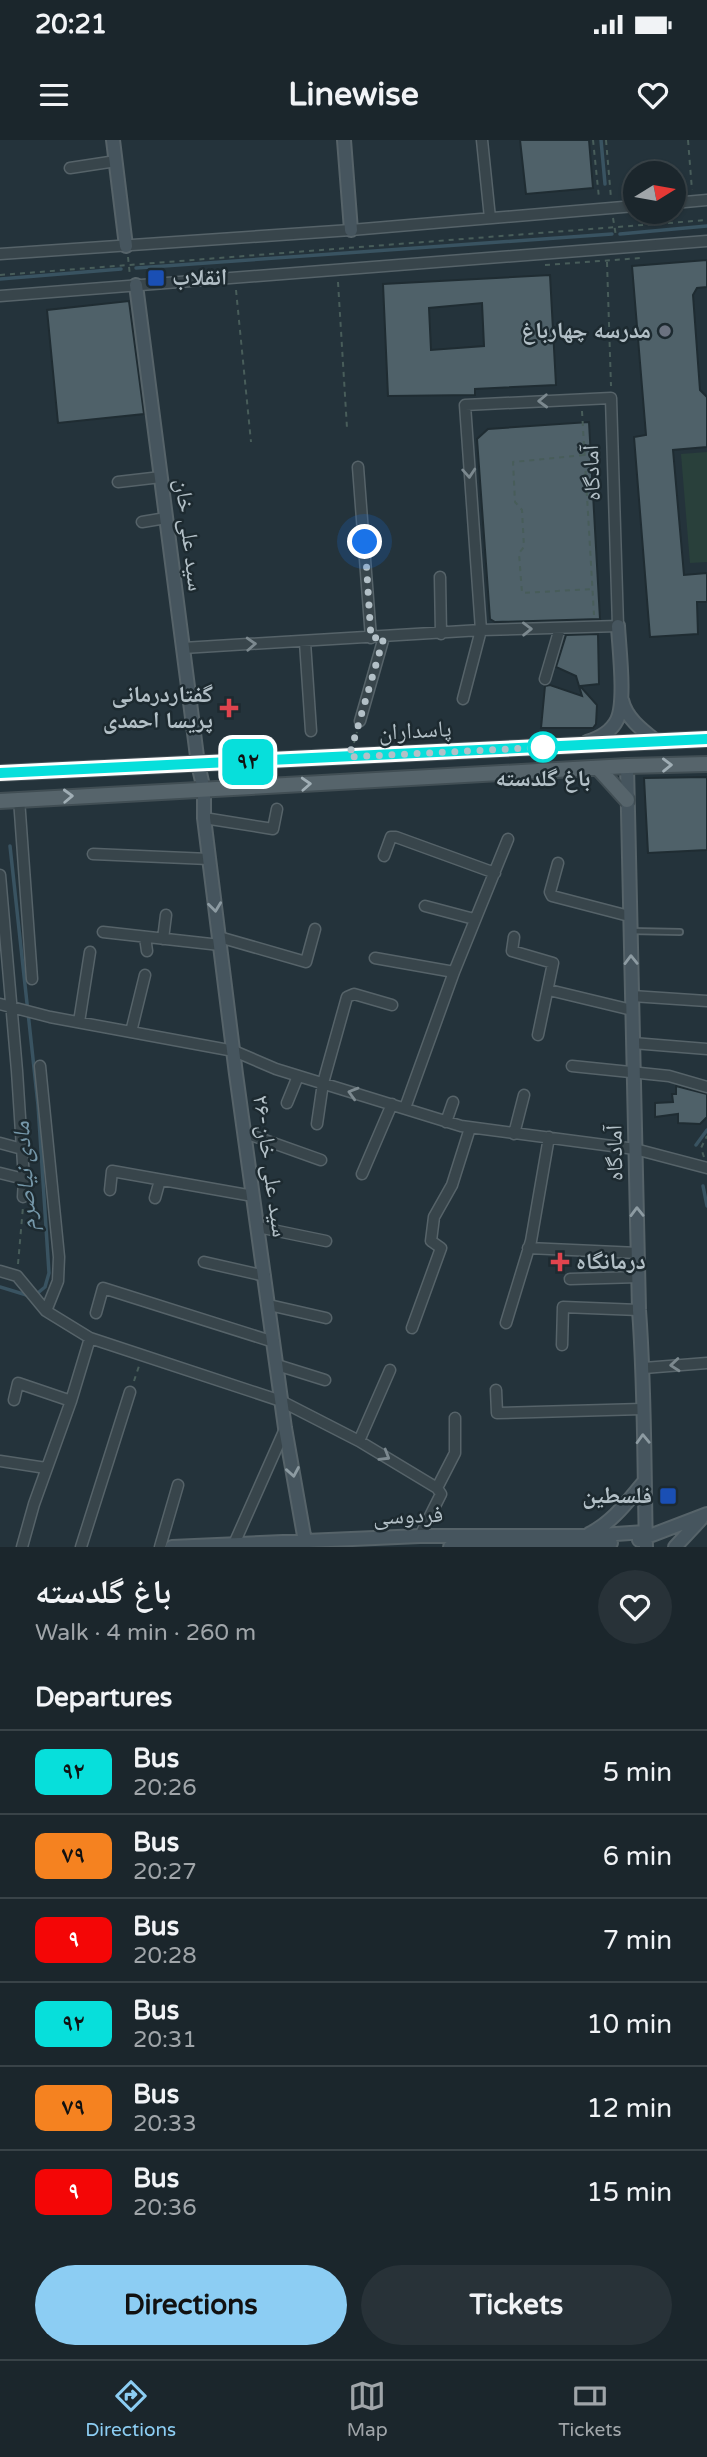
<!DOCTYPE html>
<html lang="en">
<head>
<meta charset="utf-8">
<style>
	body { margin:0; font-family:"Varela Round","Noto Naskh Arabic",sans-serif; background:#283238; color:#f1f3f6; height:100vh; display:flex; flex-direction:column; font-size:26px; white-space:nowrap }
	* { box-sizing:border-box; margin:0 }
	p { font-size:23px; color:#a0a5a9 }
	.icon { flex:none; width:38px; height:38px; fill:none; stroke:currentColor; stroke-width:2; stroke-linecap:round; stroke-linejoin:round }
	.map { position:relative; height:1407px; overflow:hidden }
	.details { display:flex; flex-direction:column; background:#1b262c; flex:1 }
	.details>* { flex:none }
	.badge { padding:0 14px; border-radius:10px; font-size:24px; line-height:46px }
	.needle { width:46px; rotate:79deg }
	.buttons { position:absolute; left:623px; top:21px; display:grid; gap:14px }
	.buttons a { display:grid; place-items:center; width:63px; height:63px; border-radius:50%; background:#1b262c; box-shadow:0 2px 5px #0004,0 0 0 2px #394348; font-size:35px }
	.you { position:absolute; width:35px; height:35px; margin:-18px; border:5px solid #fff; border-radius:50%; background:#1a73e8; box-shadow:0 0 0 10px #1a73e833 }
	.map>.badge { position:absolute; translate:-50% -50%; box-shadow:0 0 0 4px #fff }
	h2 { padding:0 35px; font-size:26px; line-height:63px }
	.round { display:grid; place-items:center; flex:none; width:74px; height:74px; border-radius:37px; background:#283238 }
	.head { display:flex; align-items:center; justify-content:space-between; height:119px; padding:0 35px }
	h1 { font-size:33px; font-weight:700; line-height:52px }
	.action { display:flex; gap:14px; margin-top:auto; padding:14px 35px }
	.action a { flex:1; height:80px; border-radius:42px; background:#8ccdf3; color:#111; font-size:28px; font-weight:700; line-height:80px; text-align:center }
	.action a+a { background:#283238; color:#f1f3f6 }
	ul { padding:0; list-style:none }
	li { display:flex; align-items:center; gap:21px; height:84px; padding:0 35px; border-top:2px solid #394348 }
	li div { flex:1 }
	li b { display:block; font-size:26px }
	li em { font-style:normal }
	li .badge { min-width:77px; font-weight:700; text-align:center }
	.status { display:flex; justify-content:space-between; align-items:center; height:49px; padding:0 35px; background:#1b262c; direction:ltr }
	.status svg { height:19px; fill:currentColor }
	header { display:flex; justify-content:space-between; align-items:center; height:91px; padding:0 35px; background:#1b262c; font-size:32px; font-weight:700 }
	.tabs { display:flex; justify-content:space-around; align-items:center; height:98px; border-top:2px solid #394348; background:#1b262c; font-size:19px; color:#a0a5a9 }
	.tabs a { display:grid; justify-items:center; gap:4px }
	.tabs .selected { color:#8ccdf3 }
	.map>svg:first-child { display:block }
	.green { fill:#29403b }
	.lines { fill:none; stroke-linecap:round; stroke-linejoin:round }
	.stream { stroke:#395361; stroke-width:3.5 }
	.building { fill:#4f6169; stroke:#1f2c32; stroke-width:2; fill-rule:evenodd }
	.lane-casing { stroke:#566369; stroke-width:8 }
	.street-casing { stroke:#566369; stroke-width:13 }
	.secondary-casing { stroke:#566369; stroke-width:16 }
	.primary-casing { stroke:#414e54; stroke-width:18 }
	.path { stroke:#485d5a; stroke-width:2; stroke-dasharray:5 5; stroke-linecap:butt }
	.lane { stroke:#38454b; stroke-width:4.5 }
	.street { stroke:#38454b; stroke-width:10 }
	.secondary { stroke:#46555e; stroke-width:12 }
	.primary { stroke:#56646b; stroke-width:14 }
	.oneway { stroke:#7c898f }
	.oneway2 { stroke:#a0aeb5 }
	.oneway3 { stroke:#8d9ba2 }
	.line-casing { stroke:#fff; stroke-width:16 }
	.line { stroke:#07dfdb; stroke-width:10 }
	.walk { stroke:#b3c0c7; stroke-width:7; stroke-dasharray:0 12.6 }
	.transit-dot { fill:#1a4fb4; stroke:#1d2a30; stroke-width:2.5 }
	.worship-dot { fill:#6b7280; stroke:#1d2a30; stroke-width:2.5 }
	.health-dot { fill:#e0444e; stroke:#1d2a30; stroke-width:2.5 }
	.stop-dot { fill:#fff; stroke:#07dfdb; stroke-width:3.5 }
	.labels { text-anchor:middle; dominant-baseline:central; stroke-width:5; stroke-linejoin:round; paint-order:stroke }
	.poi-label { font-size:23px; font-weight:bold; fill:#b3c0c7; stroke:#1d2a30; text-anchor:end }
	.street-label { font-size:23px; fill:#b3c0c7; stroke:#1d2a30 }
	.stop-label { font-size:23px; font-weight:bold; fill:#b3c0c7; stroke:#1d2a30 }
	.water-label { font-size:24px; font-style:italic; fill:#7597a9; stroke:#1d2a30 }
</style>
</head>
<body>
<div class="status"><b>20:21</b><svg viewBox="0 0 49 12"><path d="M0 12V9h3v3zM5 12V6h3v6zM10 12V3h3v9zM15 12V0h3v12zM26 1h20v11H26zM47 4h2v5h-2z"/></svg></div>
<header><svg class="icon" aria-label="menu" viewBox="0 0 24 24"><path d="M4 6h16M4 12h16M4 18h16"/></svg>Linewise<svg class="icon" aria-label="heart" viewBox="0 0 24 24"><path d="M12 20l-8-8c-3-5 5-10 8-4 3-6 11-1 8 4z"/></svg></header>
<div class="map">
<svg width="707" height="1407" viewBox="0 0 707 1407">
	<rect width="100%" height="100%" fill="#24333b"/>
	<!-- green -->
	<path class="green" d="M707 312V422L690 423 681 314Z"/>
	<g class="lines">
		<!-- stream -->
		<path class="stream" d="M601 0 605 44
			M620 94 707 86
			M136 128 612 94
			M0 139 121 129
			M696 1005 707 990
			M703 1046 707 1066
			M0 1147 33 1157 45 1147 49 1133 38 965 10 706"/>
	</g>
	<!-- building -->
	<path class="building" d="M520 0H589L593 48 526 54Z
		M707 120V147L697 148 693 155 700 250 707 257V307L673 310 684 435 707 433V462H697L698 494 650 497 634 297 646 295 632 126Z
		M550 135 556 245 475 249V255L388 256 383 144ZM482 163 484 206 431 210 429 168Z
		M129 161 144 274 58 283 47 170Z
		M589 282 600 479 495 482 490 479 477 299 488 289Z
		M598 494 599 544 580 546 597 565 596 584 593 588H541L545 546 550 545 582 556 576 536 556 527 566 495Z
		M707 637V710L648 713 644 638Z
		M676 946 707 954V977L700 984 678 983V974L655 977V963L673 962 672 954H676Z"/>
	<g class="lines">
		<defs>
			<path id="lane" d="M631 791 680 792"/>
			<path id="street" d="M482 0 490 78
				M70 28 116 21
				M674 63 707 60
				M0 114 351 90 635 66
				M0 156 707 101
				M358 327 371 498
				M118 342 161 337
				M142 382 166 378
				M440 437 441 494
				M305 502 311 591
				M183 508 481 490 618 486 611 258 465 265 481 490 463 559
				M545 539 560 488
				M360 581 384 497
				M19 659 32 839
				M204 678 273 689 277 669
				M93 714 209 719
				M384 716 391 697H396L495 733
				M558 723 550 752 552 756 629 776
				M0 735 17 931 24 1039 23 1057
				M425 766 474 779
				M103 792 220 805
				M145 797 147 811
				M219 797 306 822 315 789
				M514 797 512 811 553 823 538 895
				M163 799 166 775
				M375 818 454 832
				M549 850 632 870
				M632 856 707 861
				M0 864 50 877 234 911 276 929 461 986 635 1009 707 1028
				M79 882 90 812
				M131 892 145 835
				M633 903 707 909
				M40 926 59 1117 58 1141 46 1171
				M572 926 669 936 707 947
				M287 963 298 936
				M405 968 454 832 508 699
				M446 982 453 962
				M317 984 323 943 347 857 354 854 392 865
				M245 993 321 1020
				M514 994 524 955
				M0 1003 22 1009
				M0 1033 24 1039
				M362 1034 392 964
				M110 1050 112 1031 253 1056
				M155 1058 160 1040
				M258 1087 326 1101
				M528 1108 638 1113
				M204 1122 265 1136
				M0 1131 17 1136 46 1171 90 1198 281 1261 359 1301 437 1348 441 1354 420 1396
				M570 1139 639 1137
				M269 1165 326 1178
				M96 1173 103 1148 274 1202
				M506 1183 531 1101 549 997
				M412 1188 441 1108 431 1101 434 1077 452 1045 470 988
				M562 1205 563 1167 639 1170
				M277 1225 325 1240
				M644 1228 707 1223
				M496 1250 497 1273 642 1269
				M14 1260 18 1243 71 1261
				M359 1301 390 1230
				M0 1321 46 1328
				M437 1348 455 1313V1278
				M234 1404 285 1289
				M22 1407 34 1364 71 1261 90 1198
				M81 1407 130 1252
				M160 1407 178 1345"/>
			<path id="secondary" d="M113 0 126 106
				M344 0 351 90
				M136 145 198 624 204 650V678L236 934 285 1288 306 1407
				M622 560C626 578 642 590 656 601
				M587 602C600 598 611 592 617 580 626 562 619 507 618 486
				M627 626 639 1170C645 1248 644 1328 646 1407
				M589 1394C613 1382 627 1362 644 1342
				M639 1400 707 1374
				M172 1407 420 1396H586L645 1392
				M450 1407 611 1403
				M675 1407 701 1379"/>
			<path id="primary" d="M598 628 627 660
				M0 633 707 599
				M0 661 627 626 707 624"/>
		</defs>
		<!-- lane casing -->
		<use href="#lane" class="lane-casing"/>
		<!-- street casing -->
		<use href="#street" class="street-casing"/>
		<!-- secondary casing -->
		<use href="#secondary" class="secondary-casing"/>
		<!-- primary casing -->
		<use href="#primary" class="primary-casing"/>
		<!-- path -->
		<path class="path" d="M593 0 599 58
			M606 0 611 58
			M688 0 692 50
			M613 78 616 96
			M128 117 130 136
			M607 122 611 246
			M545 125 641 118
			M0 135 707 80
			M338 142 347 288
			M236 150 251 302
			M582 271 594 475
			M584 315 513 322 515 362 522 370 524 407 519 413 522 453 593 449
			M354 603 357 592
			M704 1017 701 1008 707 996
			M18 1124 23 1067
			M134 1241 139 1226"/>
		<!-- lane -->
		<use href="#lane" class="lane"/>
		<!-- street -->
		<use href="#street" class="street"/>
		<!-- secondary -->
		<use href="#secondary" class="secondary"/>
		<!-- primary -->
		<use href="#primary" class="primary"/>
	</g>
	<!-- one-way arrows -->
	<defs><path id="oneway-chevron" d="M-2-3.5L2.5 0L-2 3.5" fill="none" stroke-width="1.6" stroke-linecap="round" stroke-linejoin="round" transform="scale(1.75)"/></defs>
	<g class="oneway">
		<use href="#oneway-chevron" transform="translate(543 261) rotate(178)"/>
		<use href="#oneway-chevron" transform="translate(469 333) rotate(86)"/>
		<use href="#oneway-chevron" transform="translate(527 489) rotate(-1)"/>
		<use href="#oneway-chevron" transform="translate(251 504) rotate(-3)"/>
		<use href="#oneway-chevron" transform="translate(353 953) rotate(-164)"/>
		<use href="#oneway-chevron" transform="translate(675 1225) rotate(175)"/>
		<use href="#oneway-chevron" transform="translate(385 1316) rotate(31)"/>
	</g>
	<g class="oneway2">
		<use href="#oneway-chevron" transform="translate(667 625) rotate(-1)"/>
		<use href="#oneway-chevron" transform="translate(306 644) rotate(-3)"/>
		<use href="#oneway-chevron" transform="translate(68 656) rotate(-2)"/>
	</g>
	<g class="oneway3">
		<use href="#oneway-chevron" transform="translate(215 767) rotate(83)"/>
		<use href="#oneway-chevron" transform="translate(631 820) rotate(-91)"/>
		<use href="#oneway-chevron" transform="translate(637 1072) rotate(-91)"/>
		<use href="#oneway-chevron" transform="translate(643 1299) rotate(-92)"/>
		<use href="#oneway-chevron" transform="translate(293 1332) rotate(80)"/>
	</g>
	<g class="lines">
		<defs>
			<path id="line" d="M0 633 707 599"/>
		</defs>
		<!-- line casing -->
		<use href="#line" class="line-casing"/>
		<!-- line -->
		<use href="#line" class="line"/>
		<!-- walk -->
		<path class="walk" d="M365 402 371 498 384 497 349 617 548 607H543"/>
	</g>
	<!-- markers -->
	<g class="transit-dot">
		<rect x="147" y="129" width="18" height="18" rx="3.5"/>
		<rect x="659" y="1347" width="18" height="18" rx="3.5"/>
	</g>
	<circle class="worship-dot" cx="665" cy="191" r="7"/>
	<g class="health-dot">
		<path d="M225.5 557.5h7v7h7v7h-7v7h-7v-7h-7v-7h7z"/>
		<path d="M556.5 1111.5h7v7h7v7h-7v7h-7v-7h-7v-7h7z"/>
	</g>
	<circle class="stop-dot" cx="543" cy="607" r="14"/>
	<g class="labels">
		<!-- poi labels -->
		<g class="poi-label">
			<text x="172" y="138" text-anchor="start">انقلاب</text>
			<text x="651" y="191">مدرسه چهارباغ</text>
			<text x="213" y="555">گفتاردرمانی<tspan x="213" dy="26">پریسا احمدی</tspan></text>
			<text x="576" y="1122" text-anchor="start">درمانگاه</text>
			<text x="652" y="1356">فلسطین</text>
		</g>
		<!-- street labels -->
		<g class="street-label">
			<text transform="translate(592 333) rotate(-92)">آمادگاه</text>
			<text transform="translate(189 395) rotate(83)">سید علی خان</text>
			<text transform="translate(415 591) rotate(-3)">پاسداران</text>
			<text transform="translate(615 1013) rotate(-91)">آمادگاه</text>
			<text transform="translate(270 1026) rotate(82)">۲۶-سید علی خان</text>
			<text transform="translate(408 1376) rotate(-2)">فردوسی</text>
		</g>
		<!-- stop labels -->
		<g class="stop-label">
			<text x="543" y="639">باغ گلدسته</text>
		</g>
		<!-- water labels -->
		<g class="water-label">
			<text transform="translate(25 1036) rotate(-94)">مادی نیاصرم</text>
		</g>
	</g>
</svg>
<div class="buttons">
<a><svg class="needle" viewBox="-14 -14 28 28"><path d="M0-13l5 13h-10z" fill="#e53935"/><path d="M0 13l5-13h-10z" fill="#a0a5a9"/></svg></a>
</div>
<div class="you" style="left:365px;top:402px"></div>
<b class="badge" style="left:248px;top:622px;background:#07dfdb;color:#111">۹۲</b>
</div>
<section class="details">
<div class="head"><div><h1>باغ گلدسته</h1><p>Walk · 4 min · 260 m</p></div><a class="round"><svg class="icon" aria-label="heart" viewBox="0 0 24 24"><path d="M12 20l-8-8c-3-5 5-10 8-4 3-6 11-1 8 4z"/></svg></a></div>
<h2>Departures</h2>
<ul>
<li><span class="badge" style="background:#07dfdb;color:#111">۹۲</span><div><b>Bus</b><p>20:26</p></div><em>5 min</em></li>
<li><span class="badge" style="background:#f58220;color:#111">۷۹</span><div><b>Bus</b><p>20:27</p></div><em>6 min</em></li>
<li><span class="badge" style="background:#f40606;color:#fff">۹</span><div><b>Bus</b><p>20:28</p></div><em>7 min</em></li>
<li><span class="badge" style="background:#07dfdb;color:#111">۹۲</span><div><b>Bus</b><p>20:31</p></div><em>10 min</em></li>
<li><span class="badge" style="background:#f58220;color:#111">۷۹</span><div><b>Bus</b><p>20:33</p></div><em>12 min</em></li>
<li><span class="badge" style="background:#f40606;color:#fff">۹</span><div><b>Bus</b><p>20:36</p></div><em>15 min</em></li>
</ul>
<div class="action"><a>Directions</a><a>Tickets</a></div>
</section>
<nav class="tabs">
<a class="selected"><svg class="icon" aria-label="directions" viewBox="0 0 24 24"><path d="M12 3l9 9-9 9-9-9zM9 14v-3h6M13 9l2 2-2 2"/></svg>Directions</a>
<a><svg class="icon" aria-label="map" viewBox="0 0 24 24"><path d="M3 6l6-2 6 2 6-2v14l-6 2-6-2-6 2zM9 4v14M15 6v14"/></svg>Map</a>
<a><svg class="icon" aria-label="tickets" viewBox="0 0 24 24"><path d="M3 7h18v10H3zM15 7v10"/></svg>Tickets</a>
</nav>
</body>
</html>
